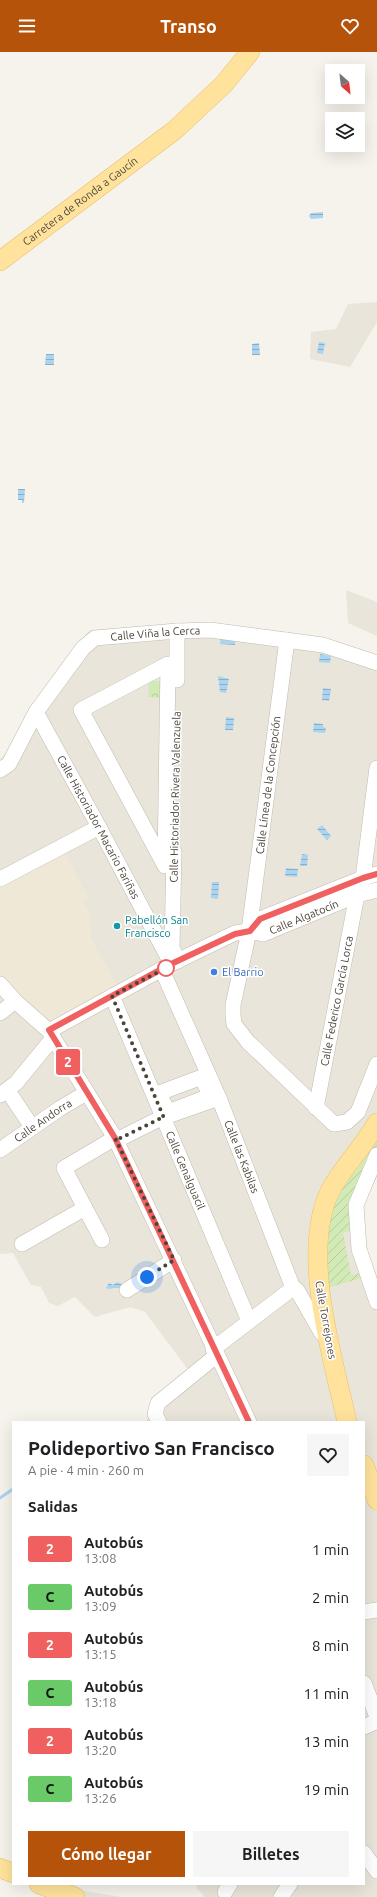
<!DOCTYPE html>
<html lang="es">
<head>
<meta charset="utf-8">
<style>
	body { margin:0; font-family:Ubuntu,sans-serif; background:#f6f6f6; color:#202124; height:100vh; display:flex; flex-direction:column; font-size:15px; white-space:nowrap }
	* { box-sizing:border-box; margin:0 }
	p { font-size:13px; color:#757577 }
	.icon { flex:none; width:22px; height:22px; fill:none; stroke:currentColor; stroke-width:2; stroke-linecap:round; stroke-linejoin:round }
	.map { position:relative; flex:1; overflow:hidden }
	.details { position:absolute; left:12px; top:1369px; width:353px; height:464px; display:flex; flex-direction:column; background:#fff; border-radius:0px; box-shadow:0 4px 16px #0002 }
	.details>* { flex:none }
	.badge { padding:0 8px; border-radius:3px; font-size:14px; line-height:26px }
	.needle { width:26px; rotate:152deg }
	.buttons { position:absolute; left:325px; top:12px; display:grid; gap:8px }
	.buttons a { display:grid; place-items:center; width:40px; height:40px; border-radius:0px; background:#fff; box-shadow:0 4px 16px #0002; font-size:20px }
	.you { position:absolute; width:20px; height:20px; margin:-10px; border:3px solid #fff; border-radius:50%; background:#1a73e8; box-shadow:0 0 0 6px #1a73e833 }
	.map>.badge { position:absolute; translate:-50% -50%; box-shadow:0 0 0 2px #fff }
	h2 { padding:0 16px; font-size:15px; line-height:36px }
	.round { display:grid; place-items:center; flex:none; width:42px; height:42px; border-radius:0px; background:#f6f6f6 }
	.summary { display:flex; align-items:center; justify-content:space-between; height:68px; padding:0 16px }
	h1 { font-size:19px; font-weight:700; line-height:30px }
	.primary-button { display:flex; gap:8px; margin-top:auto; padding:8px 16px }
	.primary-button a { flex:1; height:46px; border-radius:0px; background:#b45309; color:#fff; font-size:16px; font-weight:700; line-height:46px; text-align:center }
	.primary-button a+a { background:#f6f6f6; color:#202124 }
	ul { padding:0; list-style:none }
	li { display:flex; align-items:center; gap:12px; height:48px; padding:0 16px }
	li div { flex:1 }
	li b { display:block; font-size:15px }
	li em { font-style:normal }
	li .badge { min-width:44px; font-weight:700; text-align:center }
	header { display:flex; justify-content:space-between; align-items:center; height:52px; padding:0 16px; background:#b45309; color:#fff; font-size:18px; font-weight:700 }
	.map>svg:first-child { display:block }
	.residential { fill:#eae5da }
	.education { fill:#efe8d6 }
	.forest { fill:url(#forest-crowns) }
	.garden { fill:url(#garden-furrows) }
	.water { fill:url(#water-rules) }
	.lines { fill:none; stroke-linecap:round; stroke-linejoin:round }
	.stream { stroke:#a9d4f2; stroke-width:3 }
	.minor-casing { stroke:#c2bbae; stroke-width:16 }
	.major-casing { stroke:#e6c16a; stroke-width:20 }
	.minor { stroke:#fff; stroke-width:15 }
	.major { stroke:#ffe39c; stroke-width:19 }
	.line-casing { stroke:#fff; stroke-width:9 }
	.line { stroke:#f06060; stroke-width:6 }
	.walk { stroke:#4b4439; stroke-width:4; stroke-dasharray:0 7.2 }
	.culture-dot { fill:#0f9aa8; stroke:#fff; stroke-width:1.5 }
	.stop-dot { fill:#fff; stroke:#f06060; stroke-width:2 }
	.shop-dot { fill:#3f7fe0; stroke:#fff; stroke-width:1.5 }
	.labels { text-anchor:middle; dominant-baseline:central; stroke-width:3; stroke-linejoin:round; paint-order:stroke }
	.street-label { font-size:11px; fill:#4b4439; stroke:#fff }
	.culture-label { font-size:11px; fill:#0d838f; stroke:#fff; text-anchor:start }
	.shop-label { font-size:11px; fill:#366cbe; stroke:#fff; text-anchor:start }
</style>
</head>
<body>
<header><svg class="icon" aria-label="menu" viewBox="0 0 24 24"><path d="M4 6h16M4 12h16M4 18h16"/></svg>Transo<svg class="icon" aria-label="heart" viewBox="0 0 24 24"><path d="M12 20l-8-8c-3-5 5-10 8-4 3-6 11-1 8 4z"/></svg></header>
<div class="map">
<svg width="377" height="1845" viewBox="0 0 377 1845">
	<defs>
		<pattern id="forest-crowns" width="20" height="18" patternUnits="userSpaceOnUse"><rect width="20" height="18" fill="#d2eab5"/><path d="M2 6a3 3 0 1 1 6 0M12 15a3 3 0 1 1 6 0" fill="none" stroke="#b6ca9c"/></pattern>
		<pattern id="garden-furrows" width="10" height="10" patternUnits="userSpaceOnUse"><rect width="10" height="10" fill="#d2eab5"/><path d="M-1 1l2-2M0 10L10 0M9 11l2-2" fill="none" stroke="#b6ca9c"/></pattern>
		<pattern id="water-rules" width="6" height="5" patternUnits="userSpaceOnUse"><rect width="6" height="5" fill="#a9d4f2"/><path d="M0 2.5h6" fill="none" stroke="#8caec5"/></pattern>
	</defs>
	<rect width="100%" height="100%" fill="#f6f3ec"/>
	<!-- residential -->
	<path class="residential" d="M377 250V270L350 315 310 307 311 280 336 277 348 252Z
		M346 538 377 550V584L348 571Z
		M175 572 377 605V1113L363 1154 365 1186 373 1226 377 1235V1845H203V1842L197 1837 196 1832H364V1370H145L189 1319 145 1260 130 1255 95 1265 75 1245 58 1254 49 1251 41 1235 31 1233 13 1201 0 1202V707L5 702 40 641 87 581 91 578 102 577Z
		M66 1832 84 1839 122 1845H50Z"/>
	<!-- education -->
	<path class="education" d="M65 801 89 847 84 850 90 862 91 886 116 932 51 969 11 942 0 926V836Z"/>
	<!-- forest -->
	<path class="forest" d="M149 629H162L161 646 148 645Z"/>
	<!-- garden -->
	<path class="garden" d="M377 1089V1097L353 1178 343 1181 351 1223 361 1221 362 1226 327 1236C328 1206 324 1169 340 1142 350 1123 366 1108 377 1089Z"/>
	<!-- water -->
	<path class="water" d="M323 160V166L311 167 309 164 311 161Z
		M319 290 325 291 323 302 317 301Z
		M259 291 260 303H252V292Z
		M46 302H54V313H45Z
		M18 437H25L24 451H22V448H18Z
		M221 584 235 585V593L220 592Z
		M320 602 331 604 330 611 319 610Z
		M218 624 229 627 226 641 220 640Z
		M323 636 331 637 329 649 322 648Z
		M226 665 234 666 233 678H225Z
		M314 671 323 672V675L326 676 325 681 313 680Z
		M322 773 331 784 327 788 317 777Z
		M302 802 308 803 307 814H300Z
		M286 816 298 817 297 825 285 824Z
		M212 830H219L218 847 211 846Z
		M117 1230 122 1232 120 1236H114L109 1237 106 1236 109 1231 113 1233Z"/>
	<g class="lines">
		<!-- stream -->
		<path class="stream" d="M0 1446 13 1437"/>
		<defs>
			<g id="minor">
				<path d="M287 588 249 879 233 953V963L234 972 248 990 334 1072 347 1070 358 1060 377 1012"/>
				<path d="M168 612 165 814 81 658Z"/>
				<path d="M177 628V579"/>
				<path id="s1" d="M36 660 99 775 171 911"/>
				<path id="s2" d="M0 718 9 712 36 660 83 596 95 586 177 579 210 578 323 593 377 611"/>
				<path d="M174 800 172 896 178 909"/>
				<path d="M0 827 99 775"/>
				<path d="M249 879 260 867 363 826 377 822"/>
				<path id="s3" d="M162 918 219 1046 293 1236 297 1238 321 1280 328 1286"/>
				<path d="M0 932 15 949 49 979 115 1086 249 1370"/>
				<path id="s4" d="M112 944 249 1269"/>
				<path d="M0 961 15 949"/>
				<path id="s5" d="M49 979 171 912 235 881 249 879 263 882 357 843 377 838"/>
				<path d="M202 1025 210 1044 168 1060 159 1041Z"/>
				<path d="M8 1039 28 1069"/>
				<path d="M0 1043 16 1031 53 986"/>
				<path id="s6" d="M316 1056 357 843 363 826 377 716"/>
				<path id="s7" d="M0 1098 59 1057 86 1041"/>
				<path d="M377 1103 356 1153 359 1197 377 1250"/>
				<path d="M85 1156 102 1188"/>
				<path d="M22 1192 85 1156 64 1116 115 1086H121L159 1067 219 1046"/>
				<path d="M127 1238 174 1208"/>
				<path d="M213 1297 293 1236"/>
				<path d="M159 1370 155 1362 158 1351 217 1303"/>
				<path d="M364 1560 377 1558"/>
				<path d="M364 1631 377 1665"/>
				<path d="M364 1675 377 1669"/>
				<path d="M364 1801 377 1819"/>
				<path d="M225 1840 230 1832"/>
				<path d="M281 1845 290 1832"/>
			</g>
			<g id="major">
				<path id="s8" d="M0 209 175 78 224 32 250 0"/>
				<path d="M347 1370C333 1306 300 1201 330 1139 343 1115 363 1095 377 1071"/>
				<path d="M364 1413 377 1448"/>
				<path d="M0 1816 13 1821"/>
				<path d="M39 1832 75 1845"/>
			</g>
		</defs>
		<!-- minor casing -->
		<use href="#minor" class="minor-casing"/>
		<!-- major casing -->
		<use href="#major" class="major-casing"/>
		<!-- minor -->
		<use href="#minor" class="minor"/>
		<!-- major -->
		<use href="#major" class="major"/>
	</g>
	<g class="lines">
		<defs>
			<path id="line" d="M249 1370 115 1086 49 978 171 912 235 882 250 879 260 867 363 826 377 822"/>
		</defs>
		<!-- line casing -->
		<use href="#line" class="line-casing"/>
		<!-- line -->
		<use href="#line" class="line"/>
		<!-- walk -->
		<path class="walk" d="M147 1225 174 1208 115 1086H121L159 1067 164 1066 112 944 166 916"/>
	</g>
	<!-- markers -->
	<circle class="culture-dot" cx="117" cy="874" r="4"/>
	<circle class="stop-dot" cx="166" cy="916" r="8"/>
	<circle class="shop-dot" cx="214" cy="920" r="4"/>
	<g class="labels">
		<!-- street labels -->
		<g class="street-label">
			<text stroke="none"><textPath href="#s8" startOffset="100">Carretera de Ronda a Gaucín</textPath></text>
			<text stroke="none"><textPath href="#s2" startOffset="225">Calle Viña la Cerca</textPath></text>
			<text transform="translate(268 733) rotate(-83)">Calle Línea de la Concepción</text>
			<text transform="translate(175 745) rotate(-89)">Calle Historiador Rivera Valenzuela</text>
			<text stroke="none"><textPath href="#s1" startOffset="131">Calle Historiador Macario Fariñas</textPath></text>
			<text stroke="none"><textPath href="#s5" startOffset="283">Calle Algatocín</textPath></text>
			<text stroke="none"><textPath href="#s6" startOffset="109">Calle Federico García Lorca</textPath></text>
			<text stroke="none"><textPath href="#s7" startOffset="52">Calle Andorra</textPath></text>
			<text stroke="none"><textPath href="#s3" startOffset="203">Calle las Kabilas</textPath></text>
			<text stroke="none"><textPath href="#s4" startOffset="189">Calle Genalguacil</textPath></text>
			<text transform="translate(326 1268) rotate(80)">Calle Torrejones</text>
		</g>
		<!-- culture labels -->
		<g class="culture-label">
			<text x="125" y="868">Pabellón San<tspan x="125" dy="13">Francisco</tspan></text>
		</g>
		<!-- shop labels -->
		<g class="shop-label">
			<text x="222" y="920">El Barrio</text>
		</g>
	</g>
</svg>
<div class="buttons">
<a><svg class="needle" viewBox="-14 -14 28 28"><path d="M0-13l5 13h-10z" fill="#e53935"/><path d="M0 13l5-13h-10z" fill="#757577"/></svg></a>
<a><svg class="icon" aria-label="layers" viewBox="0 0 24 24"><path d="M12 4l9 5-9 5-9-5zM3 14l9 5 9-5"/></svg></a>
</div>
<div class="you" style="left:147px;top:1225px"></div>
<b class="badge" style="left:68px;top:1010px;background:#f06060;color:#fff">2</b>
<section class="details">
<div class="summary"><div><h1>Polideportivo San Francisco</h1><p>A pie · 4 min · 260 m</p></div><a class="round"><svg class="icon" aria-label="heart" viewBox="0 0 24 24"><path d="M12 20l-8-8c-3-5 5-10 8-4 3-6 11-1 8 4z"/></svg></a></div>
<h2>Salidas</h2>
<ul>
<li><span class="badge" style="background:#f06060;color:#fff">2</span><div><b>Autobús</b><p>13:08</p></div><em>1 min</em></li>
<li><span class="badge" style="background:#6aca68;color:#111">C</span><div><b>Autobús</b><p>13:09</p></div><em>2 min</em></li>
<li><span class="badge" style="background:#f06060;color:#fff">2</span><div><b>Autobús</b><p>13:15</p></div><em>8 min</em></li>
<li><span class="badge" style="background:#6aca68;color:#111">C</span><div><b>Autobús</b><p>13:18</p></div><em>11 min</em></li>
<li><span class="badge" style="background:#f06060;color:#fff">2</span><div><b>Autobús</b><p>13:20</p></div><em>13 min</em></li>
<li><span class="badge" style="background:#6aca68;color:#111">C</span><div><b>Autobús</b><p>13:26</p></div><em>19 min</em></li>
</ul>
<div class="primary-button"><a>Cómo llegar</a><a>Billetes</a></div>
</section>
</div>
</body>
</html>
